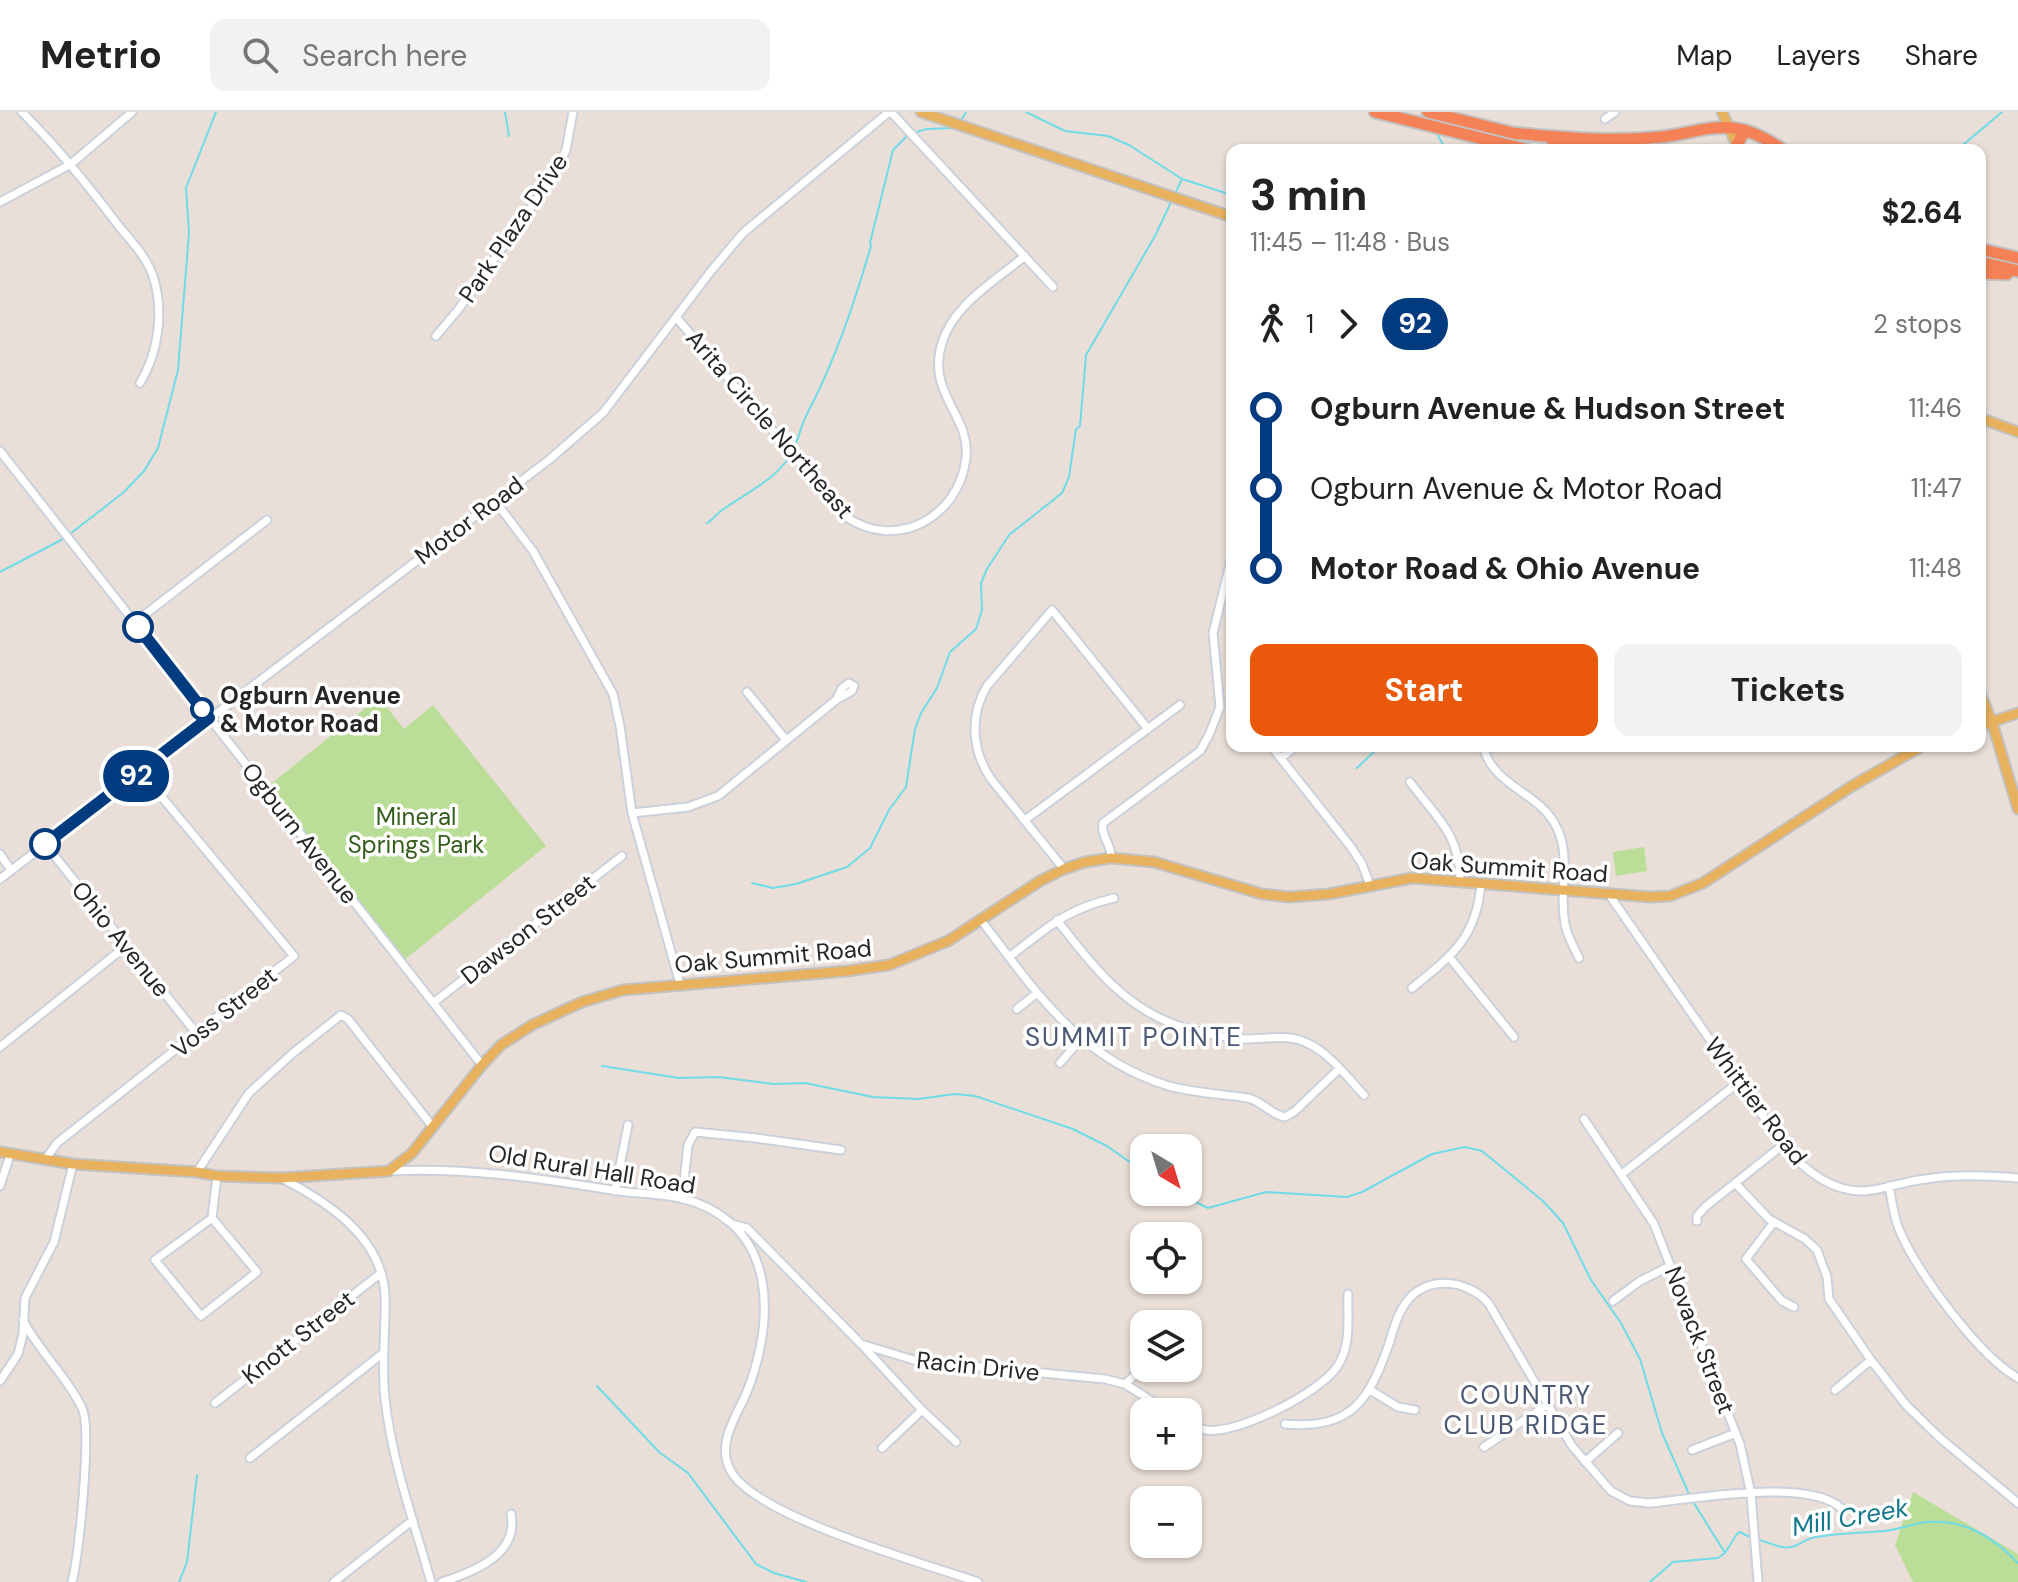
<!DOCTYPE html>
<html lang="en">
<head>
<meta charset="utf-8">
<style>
	body { margin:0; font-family:"DM Sans",sans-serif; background:#f2f2f2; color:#222; height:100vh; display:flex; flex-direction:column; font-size:30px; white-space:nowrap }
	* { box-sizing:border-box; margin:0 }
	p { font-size:26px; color:#767676 }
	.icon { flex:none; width:44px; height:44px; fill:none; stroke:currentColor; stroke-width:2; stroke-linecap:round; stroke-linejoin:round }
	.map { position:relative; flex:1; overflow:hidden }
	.details { position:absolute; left:1226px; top:32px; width:760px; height:608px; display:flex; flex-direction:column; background:#fff; border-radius:16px; box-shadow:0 2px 6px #0004 }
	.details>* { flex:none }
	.badge { padding:0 16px; border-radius:26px; font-size:28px; line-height:52px }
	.needle { width:52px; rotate:142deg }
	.fabs { position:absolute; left:1130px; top:1022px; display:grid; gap:16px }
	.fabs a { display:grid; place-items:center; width:72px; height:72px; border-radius:16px; background:#fff; box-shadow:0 2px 6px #0004; font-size:40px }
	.map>.badge { position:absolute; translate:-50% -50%; box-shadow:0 0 0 4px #fff }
	.legs { display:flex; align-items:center; gap:12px; height:88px; padding:0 24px; font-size:26px }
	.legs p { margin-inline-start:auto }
	.overview { display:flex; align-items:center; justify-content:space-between; height:136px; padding:0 24px }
	h1 { font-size:44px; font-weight:700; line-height:60px }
	.cta { display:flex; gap:16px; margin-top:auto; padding:16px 24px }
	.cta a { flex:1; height:92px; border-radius:16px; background:#ea580c; color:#fff; font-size:32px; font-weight:700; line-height:92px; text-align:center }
	.cta a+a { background:#f2f2f2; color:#222 }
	ul { padding:0 24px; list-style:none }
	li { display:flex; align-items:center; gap:28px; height:80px; font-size:30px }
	li i { display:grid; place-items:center; width:12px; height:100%; margin:0 10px; background:currentColor }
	li i::after { content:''; width:20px; height:20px; margin:-10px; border:6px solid; border-radius:50%; background:#fff }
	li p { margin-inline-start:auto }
	li:first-child i { background:linear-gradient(#0000 50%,currentColor 0) }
	li:last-child i { background:linear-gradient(currentColor 50%,#0000 0) }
	header { display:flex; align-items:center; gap:48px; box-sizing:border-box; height:112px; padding:0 40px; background:#fff; border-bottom:2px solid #e0e0e0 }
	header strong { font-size:38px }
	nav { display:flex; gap:44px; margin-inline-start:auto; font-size:28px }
	.search { width:560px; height:72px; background:#f2f2f2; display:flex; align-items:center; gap:20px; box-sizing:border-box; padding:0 28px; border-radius:16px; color:#767676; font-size:30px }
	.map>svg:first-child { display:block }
	.green { fill:#badd97 }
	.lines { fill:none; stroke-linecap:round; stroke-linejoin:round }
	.stream { stroke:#6fdbe7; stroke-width:2 }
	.minor-casing { stroke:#cbd1db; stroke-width:11 }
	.major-casing { stroke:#c2c2c2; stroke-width:13 }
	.highway-casing { stroke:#c2c2c2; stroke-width:15 }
	.minor { stroke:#fff; stroke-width:7 }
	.major { stroke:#e8b15e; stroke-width:9 }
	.highway { stroke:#f58157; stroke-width:11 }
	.line-1-casing { stroke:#fff; stroke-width:18 }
	.line-1 { stroke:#003b80; stroke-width:12 }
	.stop-1-dot { fill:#fff; stroke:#003b80; stroke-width:4 }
	.labels { text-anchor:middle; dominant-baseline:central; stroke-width:7; stroke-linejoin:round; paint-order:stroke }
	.street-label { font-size:24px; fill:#262626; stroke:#fff }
	.stop-label { font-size:24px; font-weight:bold; fill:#262626; stroke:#fff; text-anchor:start }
	.park-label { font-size:24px; fill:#355e1c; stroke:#fff }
	.neighbourhood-label { font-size:26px; letter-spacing:2px; fill:#4a5874; stroke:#fff }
	.water-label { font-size:26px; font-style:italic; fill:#14788d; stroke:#fff }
</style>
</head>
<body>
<header>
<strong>Metrio</strong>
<div class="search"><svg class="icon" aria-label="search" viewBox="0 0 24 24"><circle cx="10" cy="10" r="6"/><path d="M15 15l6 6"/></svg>Search here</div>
<nav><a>Map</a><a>Layers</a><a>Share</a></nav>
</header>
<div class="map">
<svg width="2018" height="1470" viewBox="0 0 2018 1470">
	<rect width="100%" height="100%" fill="#e9dfd8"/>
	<!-- green -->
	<path class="green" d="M379 585 404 617 433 593 546 734 403 849 266 676Z
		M1644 735 1647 759 1616 764 1613 740Z
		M1913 1380 2018 1442V1470H1913L1895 1433Z"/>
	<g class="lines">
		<!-- stream -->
		<path class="stream" d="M505 0 509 24
			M1026 0 1065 19 1108 24 1129 33 1182 67 1232 83
			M961 9 966 0
			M1436 20 1446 38
			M913 21 927 17 954 16
			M1957 38 2002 0
			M1175 82 1182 67
			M707 411C714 407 718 400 725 396 747 381 772 369 788 347 799 331 799 317 807 302 835 249 854 192 871 134L870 131 893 38 907 24
			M70 422 124 380 144 359 158 336 178 258 189 121 186 76 216 0
			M0 460 65 426
			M1357 656 1380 634
			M752 771 773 776 796 772 847 755 870 736 889 698 906 675 915 617 921 601 937 576 950 540 976 517 982 498 981 471 987 457 1009 423 1062 381 1069 365 1076 317 1080 314 1086 243 1155 124 1172 88
			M602 954 679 966 718 965 773 972 805 971 873 985 918 987 955 982 975 984 1073 1017 1107 1034 1144 1060
			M1174 1080 1208 1096 1266 1080 1347 1085 1362 1080 1432 1042 1465 1035 1482 1039 1543 1089 1563 1111 1591 1168 1621 1211 1640 1247 1662 1321 1689 1382
			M597 1274 659 1340 688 1361 756 1452 774 1461 806 1470
			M1692 1388 1725 1441
			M1759 1428C1768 1430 1775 1434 1782 1435 1796 1438 1804 1426 1817 1425 1839 1421 1862 1421 1884 1419 1898 1418 1911 1412 1926 1410 1964 1407 1992 1424 2018 1451
			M179 1470 187 1450 197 1363
			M1650 1470 1673 1450 1718 1446 1725 1441 1737 1422 1740 1420 1753 1427"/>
		<defs>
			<path id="minor" d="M22 0C57 35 88 73 118 113 131 129 146 144 153 164 164 198 159 240 140 271
				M891 0 1053 175
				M1605 7 1615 0
				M0 90 71 52 132 0
				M676 205 845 404C895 440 959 406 966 346 971 303 926 282 942 231 953 193 996 168 1025 144
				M436 224 458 198 556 60 566 38 573 0
				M0 339 482 953
				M495 389 533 439 613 582 620 614 632 701 680 872
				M134 511 267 408
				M747 580 786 628
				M1271 634 1351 735 1362 752 1370 773
				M1483 634C1493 675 1538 679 1556 714 1571 742 1560 775 1564 805 1565 820 1573 833 1579 846
				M1281 646 1296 634
				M1410 670C1436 705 1460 722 1460 768
				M632 701 688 695 718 684 836 588 852 579 854 574 849 571 842 576 836 588
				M1025 708 1180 593
				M45 732 197 922
				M0 742 11 758
				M1111 746C1112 733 1100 723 1103 711L1200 639 1209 623 1220 595 1213 521 1232 444
				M1064 757 991 667C972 639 969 604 987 574L1052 498 1148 617
				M0 767 550 347 603 301 711 159 743 121 889 0
				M1608 781 1783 1033C1805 1059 1835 1084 1872 1078 1890 1075 1908 1069 1926 1067 1957 1062 1987 1064 2018 1066
				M981 808C1035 879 1079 947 1169 974 1195 981 1222 982 1248 986 1262 989 1271 1003 1285 1005L1295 999 1339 957
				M1057 808C1091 852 1124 896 1179 914 1200 921 1223 926 1245 927 1265 927 1286 922 1305 930 1329 940 1347 965 1364 983
				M1009 845C1047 816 1066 797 1114 786
				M1450 846 1514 925
				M1412 876C1452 844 1477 825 1481 771
				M433 891 622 744
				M1017 897 1037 881
				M0 935 126 834
				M1060 951 1080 928
				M1584 1007 1654 1112 1740 1332 1751 1382 1758 1470
				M45 1048 57 1031 294 844 141 660
				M389 1059C464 1055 538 1066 612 1078 635 1082 661 1081 684 1087 701 1091 718 1100 732 1112 766 1143 769 1193 760 1236 757 1251 752 1268 746 1282 735 1307 715 1334 732 1361 760 1406 923 1451 978 1470
				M197 1060 249 981 293 941 341 903 348 907 432 1014
				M1622 1062 1739 970
				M281 1066C328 1090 383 1126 385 1184 386 1219 381 1252 385 1287 392 1350 414 1410 431 1470
				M1735 1071 1769 1107 1805 1127 1817 1138 1827 1165 1829 1187 1871 1248 1906 1293 1940 1326 2018 1391
				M0 1074 10 1043
				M1889 1074C1892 1088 1893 1103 1899 1117 1915 1158 1979 1244 2018 1266
				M615 1079 628 1013
				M682 1087 688 1033 695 1020 756 1026 841 1038
				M212 1106 257 1160 201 1204 155 1148 212 1106 217 1064
				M1697 1109V1104L1705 1095 1783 1033
				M1774 1110 1746 1147 1782 1189 1794 1195
				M735 1113 747 1116 861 1232 917 1249 1105 1267 1125 1272 1169 1300
				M1613 1189 1640 1169 1670 1154
				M23 1208C39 1240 67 1264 82 1296 92 1316 79 1445 72 1470
				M863 1234 922 1298 956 1330
				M0 1269 18 1242 23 1222 25 1186 54 1130 73 1052
				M1125 1272 1144 1255
				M1370 1278 1398 1295 1415 1298
				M1835 1278 1871 1248
				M215 1291 381 1161
				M1188 1312C1193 1314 1200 1317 1206 1318 1237 1323 1319 1281 1337 1255 1352 1232 1347 1207 1348 1182
				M1285 1312C1352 1318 1369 1288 1389 1232 1393 1218 1397 1204 1405 1192 1424 1162 1469 1167 1489 1192L1572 1334 1611 1379 1630 1389 1649 1391C1694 1387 1810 1365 1842 1397
				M1484 1335 1547 1293
				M882 1336 922 1298
				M1692 1338 1736 1321
				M250 1346 382 1242
				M1585 1350 1618 1321
				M334 1470 413 1408
				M442 1470C473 1460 519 1443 511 1402"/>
			<path id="major" d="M921 0 1232 105
				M1722 0 1739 38
				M1980 306 2018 320
				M1980 581 1992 610 2018 697
				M1980 614 2018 601
				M0 1040 73 1052 197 1060 217 1064 281 1066 389 1059 412 1041 482 953 501 933 532 913 582 890 623 878 847 859 889 853 948 829 1040 769 1064 757 1085 750 1111 746 1154 750 1262 782 1289 785 1329 782 1412 766 1650 785 1670 784 1703 771 1852 674 1922 634"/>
			<path id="highway" d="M1375 0 1528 38
				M1428 0 1517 22
				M1513 21C1562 26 1611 30 1660 25 1683 23 1710 13 1733 16 1750 18 1769 28 1783 38
				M1553 31 1582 38
				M1737 33 1742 23 1747 20
				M1980 137 2018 146
				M1980 150 2018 159
				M1980 161 2007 162"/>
		</defs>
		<!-- minor casing -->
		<use href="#minor" class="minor-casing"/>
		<!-- major casing -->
		<use href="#major" class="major-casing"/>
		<!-- highway casing -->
		<use href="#highway" class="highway-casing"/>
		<!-- minor -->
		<use href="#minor" class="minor"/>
		<!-- major -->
		<use href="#major" class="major"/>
		<!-- highway -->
		<use href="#highway" class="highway"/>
	</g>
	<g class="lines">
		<defs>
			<path id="line-1" d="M45 732 209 606 138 515"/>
		</defs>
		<!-- line-1 casing -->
		<use href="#line-1" class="line-1-casing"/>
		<!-- line-1 -->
		<use href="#line-1" class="line-1"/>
	</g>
	<!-- markers -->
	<g class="stop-1-dot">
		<circle cx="138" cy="515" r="14"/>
		<circle cx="202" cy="597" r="10"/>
		<circle cx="45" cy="732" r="14"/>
	</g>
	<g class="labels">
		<!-- street labels -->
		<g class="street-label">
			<text transform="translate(513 116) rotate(-56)">Park Plaza Drive</text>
			<text transform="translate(770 312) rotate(49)">Arita Circle Northeast</text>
			<text transform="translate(469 408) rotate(-37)">Motor Road</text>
			<text transform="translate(300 721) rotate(52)">Ogburn Avenue</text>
			<text transform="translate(1509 755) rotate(4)">Oak Summit Road</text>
			<text transform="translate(528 817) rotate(-38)">Dawson Street</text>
			<text transform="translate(121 827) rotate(51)">Ohio Avenue</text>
			<text transform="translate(773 844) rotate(-5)">Oak Summit Road</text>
			<text transform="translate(224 900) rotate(-39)">Voss Street</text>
			<text transform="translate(1756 989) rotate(53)">Whittier Road</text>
			<text transform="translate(592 1057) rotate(9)">Old Rural Hall Road</text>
			<text transform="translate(298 1225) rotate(-38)">Knott Street</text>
			<text transform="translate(1700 1228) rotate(69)">Novack Street</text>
			<text transform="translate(978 1254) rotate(6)">Racin Drive</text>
		</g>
		<!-- stop labels -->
		<g class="stop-label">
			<text x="220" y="583">Ogburn Avenue<tspan x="220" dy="28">&amp; Motor Road</tspan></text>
		</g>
		<!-- park labels -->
		<g class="park-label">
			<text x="416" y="704">Mineral<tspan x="416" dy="28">Springs Park</tspan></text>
		</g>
		<!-- neighbourhood labels -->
		<g class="neighbourhood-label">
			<text x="1134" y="925">SUMMIT POINTE</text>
			<text x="1526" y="1283">COUNTRY<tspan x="1526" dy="30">CLUB RIDGE</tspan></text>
		</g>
		<!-- water labels -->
		<g class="water-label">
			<text transform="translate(1850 1405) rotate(-10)">Mill Creek</text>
		</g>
	</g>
</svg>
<div class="fabs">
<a><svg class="needle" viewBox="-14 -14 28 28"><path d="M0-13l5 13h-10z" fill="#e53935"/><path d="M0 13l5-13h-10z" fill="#767676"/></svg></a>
<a><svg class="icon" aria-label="locate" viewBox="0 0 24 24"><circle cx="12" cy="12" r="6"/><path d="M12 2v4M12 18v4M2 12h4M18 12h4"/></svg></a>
<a><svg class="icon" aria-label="layers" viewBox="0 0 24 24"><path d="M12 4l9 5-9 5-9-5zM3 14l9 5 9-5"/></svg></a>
<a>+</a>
<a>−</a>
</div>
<b class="badge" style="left:136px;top:664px;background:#003b80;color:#fff">92</b>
<section class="details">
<div class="overview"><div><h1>3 min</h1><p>11:45 – 11:48 · Bus</p></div><b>$2.64</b></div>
<div class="legs"><svg class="icon" aria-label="walk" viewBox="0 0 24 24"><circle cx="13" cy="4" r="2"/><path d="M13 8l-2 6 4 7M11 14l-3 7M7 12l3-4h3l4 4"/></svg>1<svg class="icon" aria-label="forward" viewBox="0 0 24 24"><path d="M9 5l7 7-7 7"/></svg><b class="badge" style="background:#003b80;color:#fff">92</b><p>2 stops</p></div>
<ul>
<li><i style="color:#003b80"></i><b>Ogburn Avenue &amp; Hudson Street</b><p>11:46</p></li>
<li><i style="color:#003b80"></i><span>Ogburn Avenue &amp; Motor Road</span><p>11:47</p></li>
<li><i style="color:#003b80"></i><b>Motor Road &amp; Ohio Avenue</b><p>11:48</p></li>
</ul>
<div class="cta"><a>Start</a><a>Tickets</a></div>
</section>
</div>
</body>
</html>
